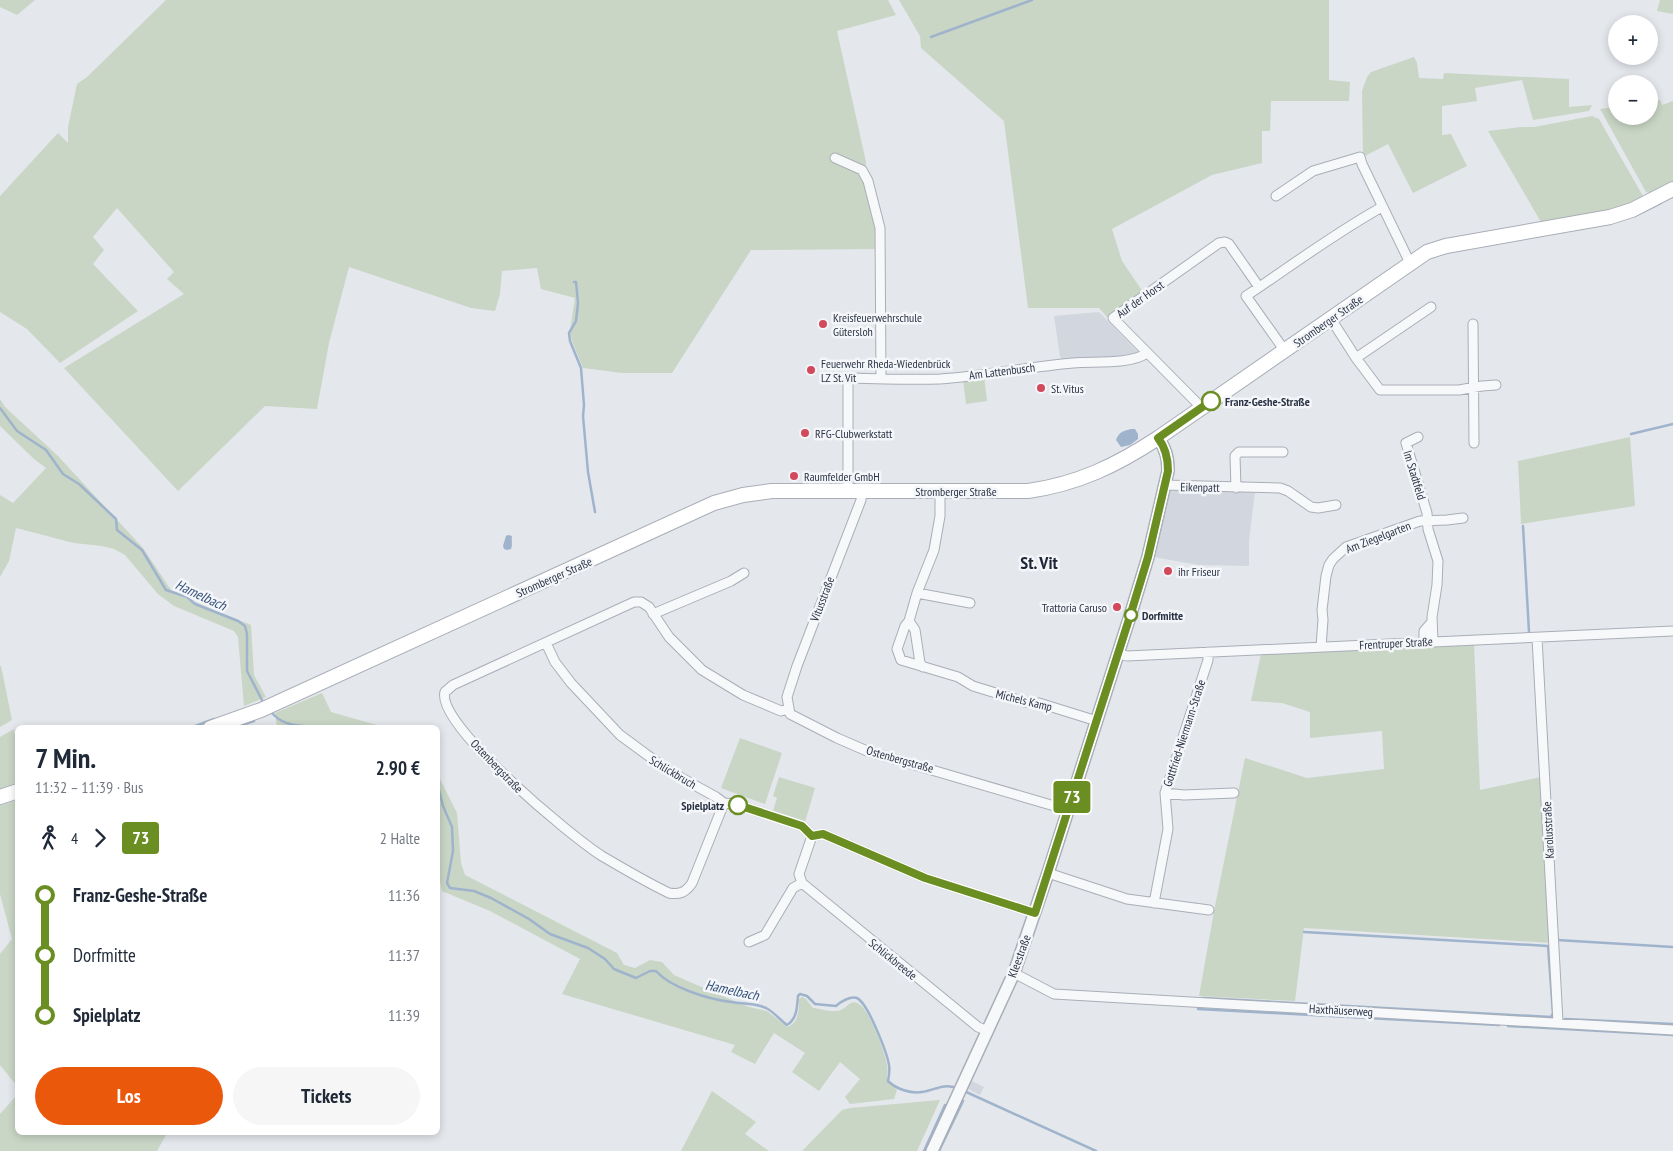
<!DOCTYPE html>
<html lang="de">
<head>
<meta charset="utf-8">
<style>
	body { margin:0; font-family:"PT Sans Narrow",sans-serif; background:#f6f6f7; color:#1f2937; height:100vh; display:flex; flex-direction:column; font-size:19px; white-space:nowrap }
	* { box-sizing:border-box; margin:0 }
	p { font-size:16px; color:#747a83 }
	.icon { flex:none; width:28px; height:28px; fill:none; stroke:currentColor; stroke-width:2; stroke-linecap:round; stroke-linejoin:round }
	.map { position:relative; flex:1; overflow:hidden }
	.panel { position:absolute; left:15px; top:725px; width:425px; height:410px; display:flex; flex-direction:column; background:#fff; border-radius:8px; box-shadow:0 2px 8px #0003 }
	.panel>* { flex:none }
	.badge { padding:0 10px; border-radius:4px; font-size:18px; line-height:32px }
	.fabs { position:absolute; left:1608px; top:15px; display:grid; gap:10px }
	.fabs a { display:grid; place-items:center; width:50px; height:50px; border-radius:50%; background:#fff; box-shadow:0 2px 8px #0003; font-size:25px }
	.map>.badge { position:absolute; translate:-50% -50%; box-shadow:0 0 0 2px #fff }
	.legs { display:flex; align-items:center; gap:8px; height:55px; padding:0 20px; font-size:16px }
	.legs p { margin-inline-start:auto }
	.head { display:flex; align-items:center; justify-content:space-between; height:85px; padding:0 20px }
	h1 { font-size:28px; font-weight:800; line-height:38px }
	.button { display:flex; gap:10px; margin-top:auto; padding:10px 20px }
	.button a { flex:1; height:58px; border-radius:30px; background:#ea580c; color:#fff; font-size:20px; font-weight:800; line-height:58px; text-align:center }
	.button a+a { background:#f6f6f7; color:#1f2937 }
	ul { padding:0 20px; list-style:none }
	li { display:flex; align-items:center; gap:18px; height:60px; font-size:19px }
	li i { display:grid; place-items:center; width:8px; height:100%; margin:0 6px; background:currentColor }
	li i::after { content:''; width:12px; height:12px; margin:-6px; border:4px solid; border-radius:50%; background:#fff }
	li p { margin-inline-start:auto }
	li:first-child i { background:linear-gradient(#0000 50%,currentColor 0) }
	li:last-child i { background:linear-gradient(currentColor 50%,#0000 0) }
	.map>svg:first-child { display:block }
	.built { fill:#d2d6de }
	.green { fill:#c9d6c5 }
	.water { fill:#9fb4cc }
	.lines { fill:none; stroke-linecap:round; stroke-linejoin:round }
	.stream { stroke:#9fb4cc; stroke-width:2.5 }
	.minor-casing { stroke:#a9aeb7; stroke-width:11 }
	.tertiary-casing { stroke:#a9aeb7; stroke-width:14 }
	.secondary-casing { stroke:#a9aeb7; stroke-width:16 }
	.minor { stroke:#f7f8fa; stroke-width:9 }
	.tertiary { stroke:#f7f8fa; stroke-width:11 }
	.secondary { stroke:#fff; stroke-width:14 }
	.line-1-casing { stroke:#fff; stroke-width:11 }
	.line-1 { stroke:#6b8e23; stroke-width:8 }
	.poi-dot { fill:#d1495b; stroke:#f4f6f9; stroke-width:2 }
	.stop-1-dot { fill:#fff; stroke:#6b8e23; stroke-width:2.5 }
	.labels { text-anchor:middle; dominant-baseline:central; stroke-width:5; stroke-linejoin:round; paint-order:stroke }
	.street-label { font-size:12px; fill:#2b3445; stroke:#f4f6f9 }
	.poi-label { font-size:12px; fill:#2b3445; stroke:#f4f6f9; text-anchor:start }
	.stop-label { font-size:12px; font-weight:bold; fill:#2b3445; stroke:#f4f6f9; text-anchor:start }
	.water-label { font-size:14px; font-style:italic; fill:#34527a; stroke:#f4f6f9 }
	.district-label { font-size:18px; font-weight:bold; fill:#1d2536; stroke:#f4f6f9 }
</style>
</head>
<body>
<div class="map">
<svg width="1673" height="1151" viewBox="0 0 1673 1151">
	<rect width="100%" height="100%" fill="#e4e7ec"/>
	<!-- built -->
	<path class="built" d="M1099 312 1139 353 1135 356 1097 360H1064L1060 357 1054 316Z
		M1170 490 1255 492 1249 541V566L1198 565 1154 557Z
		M972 1081 984 1087 980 1095 968 1089Z"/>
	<!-- green -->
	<path class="green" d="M0 0H35L17 15 0 7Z
		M166 0H888L896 15 837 31 866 162 865 182 877 229 878 249 751 250 672 373H622L583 368 572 341 570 331 575 298 541 289 537 268 502 271 500 294 495 311 471 308 349 267 329 343 317 409 265 406 178 491 64 368 184 294 167 279 174 272 117 208 93 237 104 250 93 264 138 311 60 363 27 329 0 312V196L58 133 68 143V127L77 84 87 77Z
		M899 0H1329V80L1350 82 1349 101H1271L1270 131H1262V163L1212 175 1112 229 1122 261 1143 292 1107 317 1099 308H1028L1004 121 921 48 920 36Z
		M1660 0H1673V14L1657 11Z
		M1414 57 1417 63 1419 78 1443 79 1444 73 1569 79V107L1592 105 1589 111 1533 120 1522 80 1475 88 1477 101 1442 106V135L1451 134 1467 166 1413 193 1388 144 1363 157 1362 91 1367 77 1371 72Z
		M1660 100 1662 105 1673 101V181L1650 193 1646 192 1600 109 1616 107V116H1649V102Z
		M1592 116 1599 119 1644 198 1606 211 1541 222 1488 131 1521 127H1534Z
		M984 376 987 401 966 404 963 379Z
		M0 399 5 407 58 456 143 548 173 593 251 625 254 675 266 697 244 706 238 637 234 631 174 606 158 594 125 555 114 549 102 546 74 543 16 528 9 561 0 577V495L13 503 46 468 34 459 0 426Z
		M1630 437 1635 506 1521 524 1518 461Z
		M1474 644 1480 790 1541 777 1552 943 1304 928 1295 1001 1199 996 1215 906 1245 758 1307 778 1384 769 1382 731 1310 738V712L1282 703 1251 701 1261 654Z
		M0 666H1L12 720 0 727Z
		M322 693 331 712 384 727H277L275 713Z
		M14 729 17 747V783L0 789V737Z
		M740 738 782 753 765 804 721 788Z
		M438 775 457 813 461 863 465 875 617 953 624 965 635 968 650 960 662 962 674 975 706 989 749 1007 767 1011 787 1027C799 1023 799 1010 799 999L802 997 806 999 813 1008C821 1009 833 1013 841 1010 847 1008 850 1000 857 1003 869 1007 885 1052 887 1065 888 1070 887 1076 887 1080L897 1090 894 1099 850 1104 845 1097 860 1079 840 1062 819 1091 792 1072 805 1053 774 1033 755 1064 731 1052 735 1045 562 994 580 959 490 911 442 891 438 871Z
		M779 777 815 788 805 822 773 811 777 798 773 796Z
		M17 800H18L17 1086 0 1065V954L12 939 0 894V805Z
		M712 1091 756 1122 745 1134 769 1151H681Z
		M17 1095 18 1132 167 1133 157 1151H0V1114Z
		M940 1100 917 1151H802L842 1110 850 1108Z"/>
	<!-- water -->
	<path class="water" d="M1131 429H1135L1138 434V439L1130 445 1121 447 1116 440C1119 432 1123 431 1131 429Z
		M508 535 512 536C511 541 513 545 511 549L507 550 504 549 503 546 506 536Z"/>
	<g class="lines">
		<!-- stream -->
		<path class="stream" d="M931 37 1032 0
			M1635 216 1661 203
			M574 282H576L578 303 576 321 569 333 570 341 581 368 584 405 583 416 588 472 595 512
			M0 408 17 431 46 450 63 474 79 484 116 519 117 530 142 550 166 590 187 597 195 604 238 621 245 626 247 634V671L264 704
			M1631 434 1673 424
			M1523 526 1529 632
			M271 712C285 728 298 724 317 728
			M190 728 214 719
			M233 728 254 721
			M438 786 443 806 452 827 453 851 447 883 450 888 474 891 491 898 529 919 550 934 588 948 605 959 614 969 636 978 650 971H656C671 988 708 999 731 1002 742 1004 755 1003 766 1008 774 1012 780 1020 787 1025 797 1019 797 1007 798 996L800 994 807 996 815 1004 836 1006C840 1002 850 996 857 998 868 1003 887 1053 889 1065 890 1071 889 1076 888 1081 896 1089 911 1094 922 1092 935 1090 943 1083 957 1088
			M1557 940 1673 947
			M1203 998 1551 1017 1553 1013 1548 946 1304 932
			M1198 1009 1499 1025
			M1565 1019 1673 1024
			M1508 1026 1673 1035
			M964 1091 1096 1151
			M924 1151 945 1105
			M939 1151 963 1101"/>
		<defs>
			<path id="minor" d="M835 158 862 170 868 181 880 228 881 379
				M1276 196 1313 171 1360 157 1362 164 1410 263
				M1331 319 1356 358 1380 390H1459L1482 386 1496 385
				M1473 324 1474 443
				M1285 351 1246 296C1291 266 1335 233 1382 207
				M1356 358 1431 307
				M1202 408 1113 318 1219 243 1225 242 1229 244 1259 287
				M1418 437 1406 443 1427 513 1428 529 1438 561 1437 585 1432 617 1433 641
				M1164 485 1280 488 1288 491 1311 507 1318 508 1336 505
				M1236 488 1235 456 1239 452H1283
				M848 490V378C878 379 909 380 940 379 984 376 1028 367 1073 363 1093 361 1130 365 1147 353
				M862 490 861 500 797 666 787 697 790 714 837 738 867 751 1068 810
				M940 491V516L934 550 917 593 909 621 905 626 897 649 901 660 958 677 973 686 1025 702 1039 703 1097 721
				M917 593 970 603
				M653 614 731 581 744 573
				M909 621 915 630 920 663 923 667
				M1537 638 1558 1022
				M1424 642V631L1432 622
				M546 643 555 662 571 683 620 735 669 771 716 797 724 803 735 804 802 826 812 836
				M1321 647 1323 620 1322 610 1326 576 1329 565 1333 559 1346 547 1420 521 1447 520 1463 518
				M1118 654 1127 656 1673 631
				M1165 793 1184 795 1234 793
				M724 803 692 883C686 892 680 895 669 893 646 882 624 869 602 856 573 838 435 724 445 692L453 685 634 602H641L649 607 669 637 702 670 743 695 781 711 788 709
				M812 836 799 874 802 883 978 1027 988 1031
				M812 836 823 834 925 878 1035 913
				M1048 873 1127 899 1209 910
				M1154 903 1168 829 1165 793 1208 660V652
				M749 942 765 935 793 888 802 883
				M1014 973 1054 994 1673 1030"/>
			<path id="tertiary" d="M932 1151 1014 973 1048 873 1131 613 1148 557 1168 471C1168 458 1166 449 1158 438"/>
			<path id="secondary" d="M210 728 261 710 714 503 743 495 772 491H1028C1078 484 1117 465 1158 438L1427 252 1446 246 1610 217 1632 210 1673 189
				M0 797 18 791"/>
		</defs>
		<!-- minor casing -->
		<use href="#minor" class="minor-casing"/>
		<!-- tertiary casing -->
		<use href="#tertiary" class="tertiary-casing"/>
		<!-- secondary casing -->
		<use href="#secondary" class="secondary-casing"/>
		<!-- minor -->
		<use href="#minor" class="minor"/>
		<!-- tertiary -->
		<use href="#tertiary" class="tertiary"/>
		<!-- secondary -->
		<use href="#secondary" class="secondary"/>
	</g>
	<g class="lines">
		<defs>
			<path id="line-1" d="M738 805 802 826 812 836 823 834 925 878 1035 913 1131 613 1148 557 1168 471C1168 458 1166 448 1158 438L1211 401"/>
		</defs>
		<!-- line-1 casing -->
		<use href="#line-1" class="line-1-casing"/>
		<!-- line-1 -->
		<use href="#line-1" class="line-1"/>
	</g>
	<!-- markers -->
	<g class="poi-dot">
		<circle cx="823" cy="324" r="5"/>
		<circle cx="811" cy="370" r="5"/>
		<circle cx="1041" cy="388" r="5"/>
		<circle cx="805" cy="433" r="5"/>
		<circle cx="794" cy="476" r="5"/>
		<circle cx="1168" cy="571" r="5"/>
		<circle cx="1117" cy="607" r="5"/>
	</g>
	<g class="stop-1-dot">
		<circle cx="1211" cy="401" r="9"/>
		<circle cx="1131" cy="615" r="6"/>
		<circle cx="738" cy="805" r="9"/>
	</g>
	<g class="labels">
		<!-- street labels -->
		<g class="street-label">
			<text transform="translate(1140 299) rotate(-35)">Auf der Horst</text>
			<text transform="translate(1328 321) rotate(-35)">Stromberger Straße</text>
			<text transform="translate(1002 371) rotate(-7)">Am Lattenbusch</text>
			<text transform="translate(1415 475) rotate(73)">Im Stadtfeld</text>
			<text transform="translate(1200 487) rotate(1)">Eikenpatt</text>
			<text x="956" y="491">Stromberger Straße</text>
			<text transform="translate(1378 537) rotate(-21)">Am Ziegelgarten</text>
			<text transform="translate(554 577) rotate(-24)">Stromberger Straße</text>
			<text transform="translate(822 599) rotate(-69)">Vitusstraße</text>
			<text transform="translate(1396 643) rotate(-3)">Frentruper Straße</text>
			<text transform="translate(1024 700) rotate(14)">Michels Kamp</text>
			<text transform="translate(1184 733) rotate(-72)">Gottfried-Niermann-Straße</text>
			<text transform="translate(900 759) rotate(16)">Ostenbergstraße</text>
			<text transform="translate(497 766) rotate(46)">Ostenbergstraße</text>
			<text transform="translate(673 772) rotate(31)">Schlickbruch</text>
			<text transform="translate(1548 830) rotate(-93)">Karolusstraße</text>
			<text transform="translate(1019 956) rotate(-70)">Kleestraße</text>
			<text transform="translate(893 959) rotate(39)">Schlickbreede</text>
			<text transform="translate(1341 1010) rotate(3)">Haxthäuserweg</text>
		</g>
		<!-- poi labels -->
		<g class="poi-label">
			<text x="833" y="317">Kreisfeuerwehrschule<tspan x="833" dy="14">Gütersloh</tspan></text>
			<text x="821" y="363">Feuerwehr Rheda-Wiedenbrück<tspan x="821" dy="14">LZ St. Vit</tspan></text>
			<text x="1051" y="388">St. Vitus</text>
			<text x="815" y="433">RFG-Clubwerkstatt</text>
			<text x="804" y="476">Raumfelder GmbH</text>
			<text x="1178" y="571">ihr Friseur</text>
			<text x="1107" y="607" text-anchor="end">Trattoria Caruso</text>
		</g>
		<!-- stop labels -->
		<g class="stop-label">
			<text x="1225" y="401">Franz-Geshe-Straße</text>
			<text x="1142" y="615">Dorfmitte</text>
			<text x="724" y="805" text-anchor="end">Spielplatz</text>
		</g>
		<!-- water labels -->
		<g class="water-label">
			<text transform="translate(201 595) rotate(25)">Hamelbach</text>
			<text transform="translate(732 990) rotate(12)">Hamelbach</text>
		</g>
		<!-- district labels -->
		<g class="district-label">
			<text x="1039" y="562">St. Vit</text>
		</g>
	</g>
</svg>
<div class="fabs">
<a>+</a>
<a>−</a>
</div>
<b class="badge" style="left:1072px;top:797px;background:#6b8e23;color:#fff">73</b>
<section class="panel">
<div class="head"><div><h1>7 Min.</h1><p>11:32 – 11:39 · Bus</p></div><b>2.90 €</b></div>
<div class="legs"><svg class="icon" aria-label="walk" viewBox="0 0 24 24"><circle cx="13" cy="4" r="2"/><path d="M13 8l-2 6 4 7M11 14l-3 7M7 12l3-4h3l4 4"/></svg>4<svg class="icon" aria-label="forward" viewBox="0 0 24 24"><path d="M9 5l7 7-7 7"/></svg><b class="badge" style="background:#6b8e23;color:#fff">73</b><p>2 Halte</p></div>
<ul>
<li><i style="color:#6b8e23"></i><b>Franz-Geshe-Straße</b><p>11:36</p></li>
<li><i style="color:#6b8e23"></i><span>Dorfmitte</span><p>11:37</p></li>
<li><i style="color:#6b8e23"></i><b>Spielplatz</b><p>11:39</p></li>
</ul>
<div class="button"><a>Los</a><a>Tickets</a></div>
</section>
</div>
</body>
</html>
